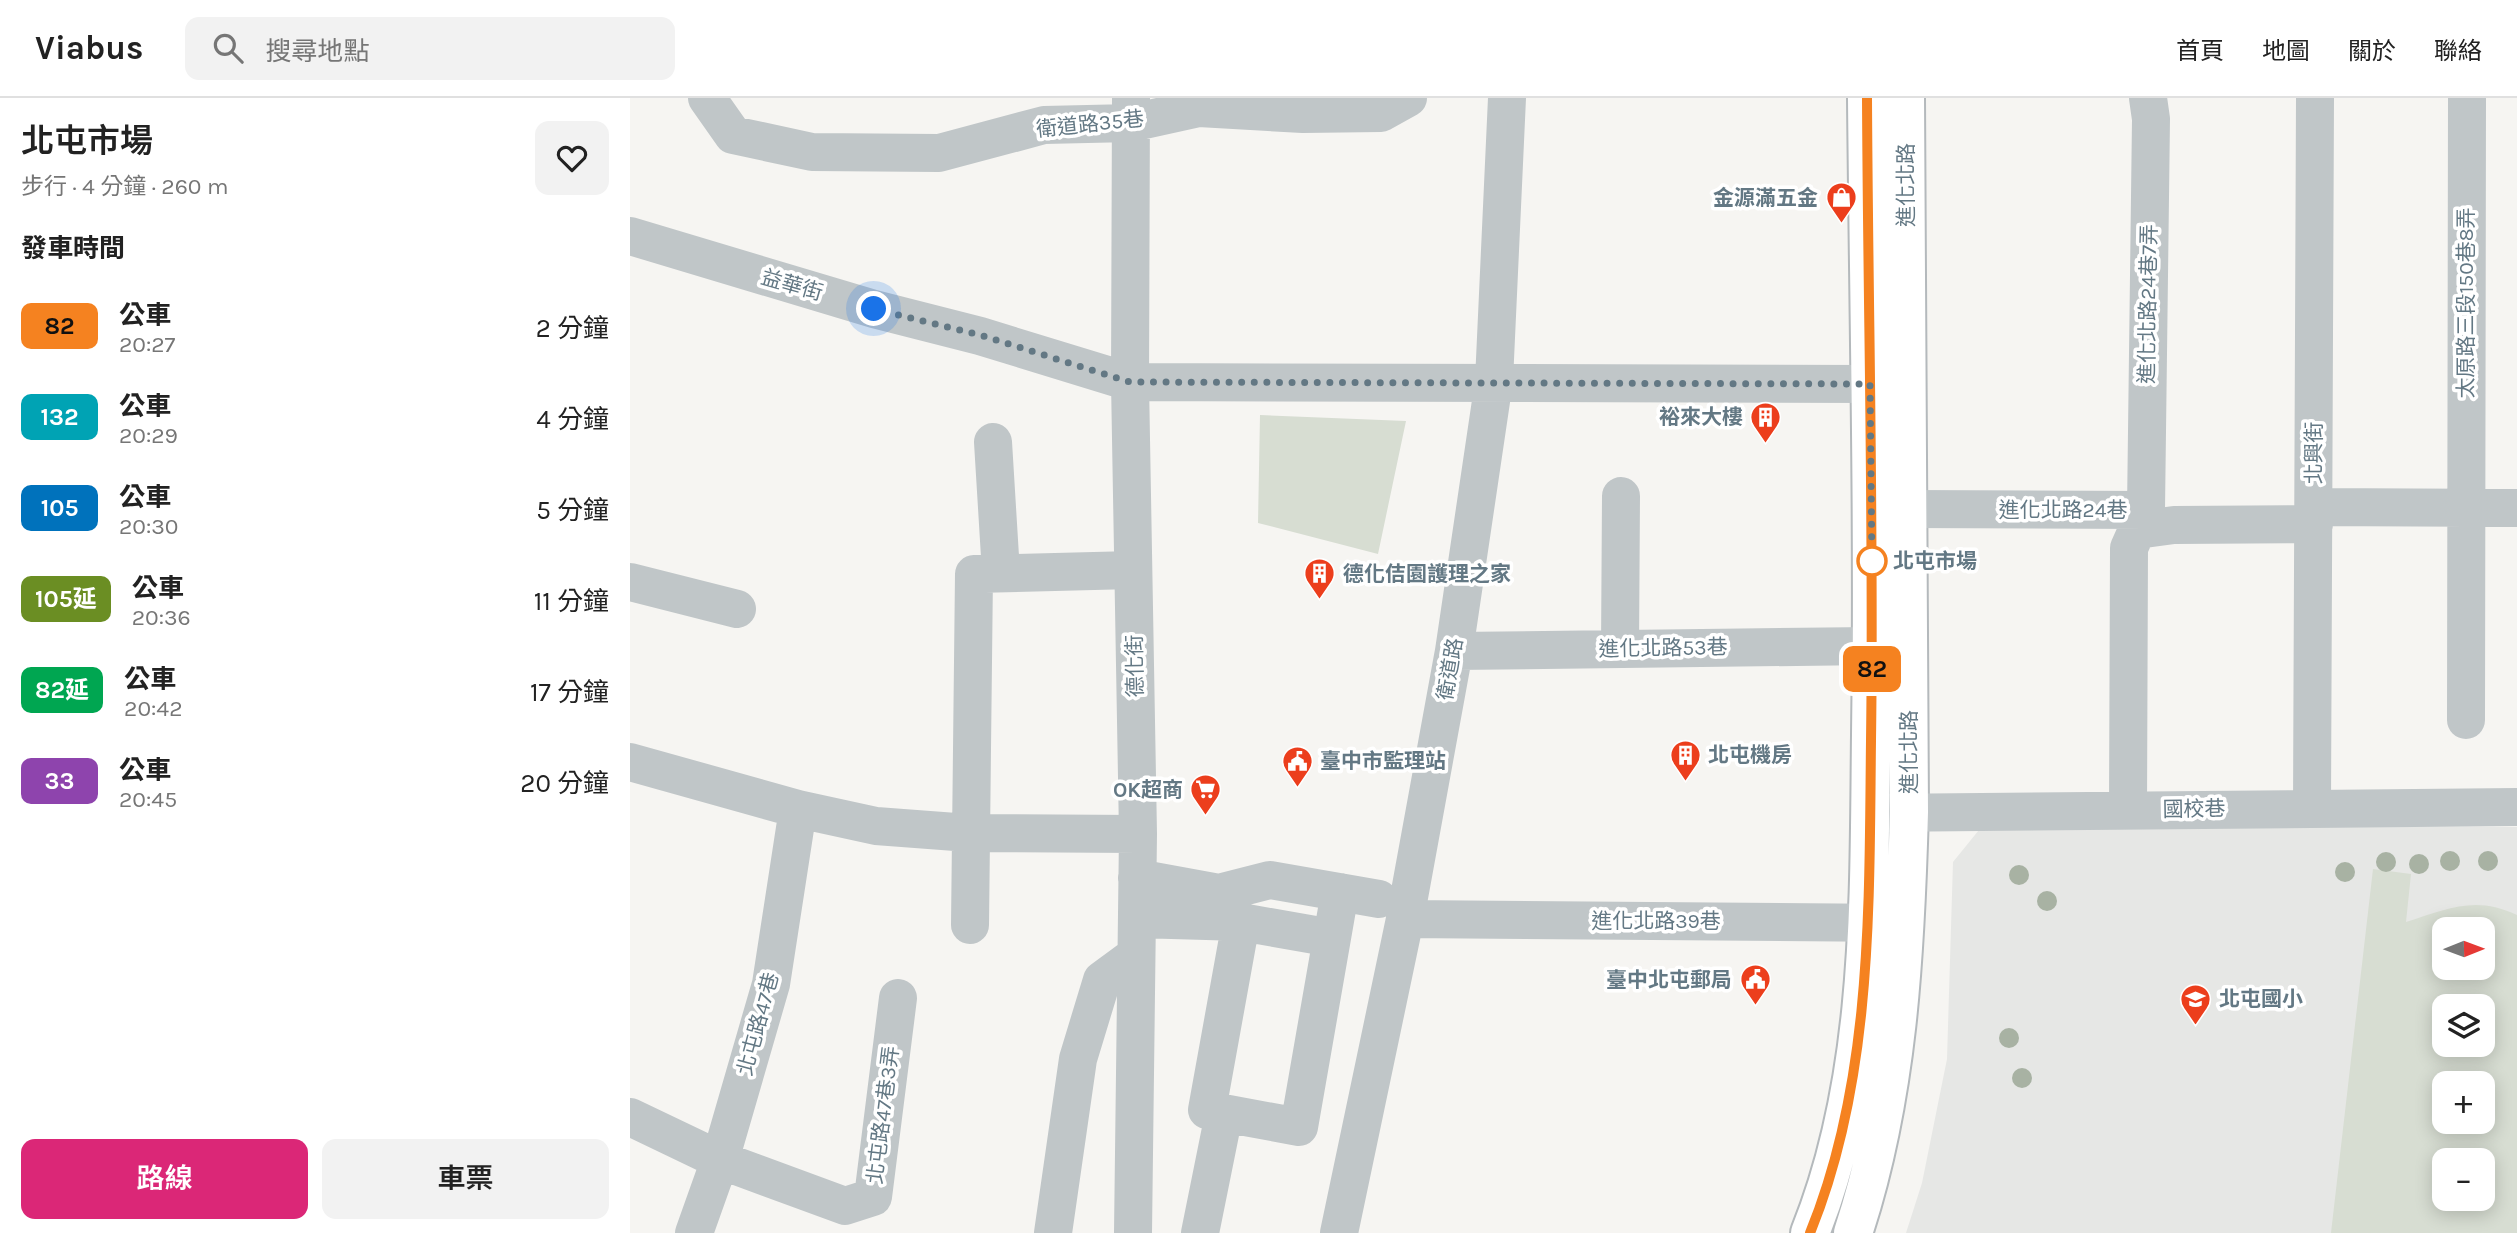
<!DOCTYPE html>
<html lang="zh-TW">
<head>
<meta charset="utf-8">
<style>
	body { margin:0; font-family:Karla,"Noto Sans TC",sans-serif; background:#f2f2f2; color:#222; height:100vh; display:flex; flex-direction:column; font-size:26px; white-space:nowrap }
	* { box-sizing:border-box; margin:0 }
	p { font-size:23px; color:#767676 }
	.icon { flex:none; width:38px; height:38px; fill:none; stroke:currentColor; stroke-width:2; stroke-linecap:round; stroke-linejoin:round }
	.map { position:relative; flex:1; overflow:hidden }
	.details { display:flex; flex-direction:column; background:#fff; width:630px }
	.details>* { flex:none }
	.badge { padding:0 14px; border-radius:10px; font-size:24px; line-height:46px }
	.needle { width:46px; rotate:89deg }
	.controls { position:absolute; left:1802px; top:819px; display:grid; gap:14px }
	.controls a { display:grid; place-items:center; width:63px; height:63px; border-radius:14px; background:#fff; box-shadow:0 4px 18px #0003; font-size:35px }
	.you { position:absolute; width:35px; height:35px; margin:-18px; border:5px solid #fff; border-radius:50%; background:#1a73e8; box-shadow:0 0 0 10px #1a73e833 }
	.map>.badge { position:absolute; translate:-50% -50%; box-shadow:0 0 0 4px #fff }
	h2 { padding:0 21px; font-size:26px; line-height:63px }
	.round { display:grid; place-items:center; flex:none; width:74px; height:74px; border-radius:14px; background:#f2f2f2 }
	.head { display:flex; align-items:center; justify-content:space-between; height:119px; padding:0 21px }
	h1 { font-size:33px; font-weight:600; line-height:52px }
	.button { display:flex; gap:14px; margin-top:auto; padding:14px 21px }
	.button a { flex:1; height:80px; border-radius:14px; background:#db2777; color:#fff; font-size:28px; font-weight:600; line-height:80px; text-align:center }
	.button a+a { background:#f2f2f2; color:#222 }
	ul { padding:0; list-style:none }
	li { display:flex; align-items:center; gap:21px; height:91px; padding:0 21px }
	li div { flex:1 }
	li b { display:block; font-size:26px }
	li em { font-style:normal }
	li .badge { min-width:77px; font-weight:700; text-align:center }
	header { display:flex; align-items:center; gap:42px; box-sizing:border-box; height:98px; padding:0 35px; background:#fff; border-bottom:2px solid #e0e0e0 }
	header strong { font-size:33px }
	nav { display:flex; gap:38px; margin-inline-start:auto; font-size:24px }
	.search { width:490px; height:63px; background:#f2f2f2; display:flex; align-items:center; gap:18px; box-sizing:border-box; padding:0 24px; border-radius:14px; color:#767676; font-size:26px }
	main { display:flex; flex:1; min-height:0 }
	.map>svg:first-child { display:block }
	.built { fill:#e6e7e5; fill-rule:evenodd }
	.green { fill:#d7ddd2; fill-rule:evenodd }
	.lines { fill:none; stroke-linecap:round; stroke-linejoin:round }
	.major-casing { stroke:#b4b9bc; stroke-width:42 }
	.minor { stroke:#c0c6c8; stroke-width:38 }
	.major { stroke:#fff; stroke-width:38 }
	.tree { fill:#a8b2a3 }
	.line-casing { stroke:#fff; stroke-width:16 }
	.line { stroke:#f58220; stroke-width:10 }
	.walk { stroke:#637884; stroke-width:7; stroke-dasharray:0 12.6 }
	.stop-dot { fill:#fff; stroke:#f58220; stroke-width:3.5 }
	.labels { text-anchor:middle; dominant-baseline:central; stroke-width:7; stroke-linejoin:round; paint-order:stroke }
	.street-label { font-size:21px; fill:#637884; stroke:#fff }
	.poi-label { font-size:21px; font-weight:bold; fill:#637884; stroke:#fff; text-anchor:end }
	.stop-label { font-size:21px; font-weight:bold; fill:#637884; stroke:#fff; text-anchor:start }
</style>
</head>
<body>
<header>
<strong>Viabus</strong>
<div class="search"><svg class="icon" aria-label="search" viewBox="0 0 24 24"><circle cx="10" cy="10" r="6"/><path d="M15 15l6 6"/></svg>搜尋地點</div>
<nav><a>首頁</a><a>地圖</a><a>關於</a><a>聯絡</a></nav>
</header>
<main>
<section class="details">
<div class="head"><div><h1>北屯市場</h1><p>步行 · 4 分鐘 · 260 m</p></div><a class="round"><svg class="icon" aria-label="heart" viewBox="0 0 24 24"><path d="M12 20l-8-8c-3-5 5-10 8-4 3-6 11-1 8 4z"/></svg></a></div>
<h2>發車時間</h2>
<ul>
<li><span class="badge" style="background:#f58220;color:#111">82</span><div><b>公車</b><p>20:27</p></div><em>2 分鐘</em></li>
<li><span class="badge" style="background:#00a3b4;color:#fff">132</span><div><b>公車</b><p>20:29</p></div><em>4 分鐘</em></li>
<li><span class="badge" style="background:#0072bc;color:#fff">105</span><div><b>公車</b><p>20:30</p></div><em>5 分鐘</em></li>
<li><span class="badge" style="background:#6b8e23;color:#fff">105延</span><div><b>公車</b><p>20:36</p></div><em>11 分鐘</em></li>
<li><span class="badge" style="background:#00a651;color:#fff">82延</span><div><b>公車</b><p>20:42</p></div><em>17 分鐘</em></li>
<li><span class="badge" style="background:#8e44ad;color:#fff">33</span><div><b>公車</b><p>20:45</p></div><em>20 分鐘</em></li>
</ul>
<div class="button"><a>路線</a><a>車票</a></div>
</section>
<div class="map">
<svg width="1887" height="1135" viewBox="0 0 1887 1135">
	<rect width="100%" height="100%" fill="#f6f5f2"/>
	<!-- built -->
	<path class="built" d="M1353 727 1887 729V1135H1276L1292 1085 1317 961 1323 764ZM1815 831H1853V870H1815ZM1815 908H1853V947H1815ZM1815 985H1853V1024H1815ZM1815 1062H1853V1101H1815Z"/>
	<!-- green -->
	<path class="green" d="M630 317 776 323 748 456 628 425Z
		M1743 771 1781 776 1776 824C1817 811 1845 797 1887 817V1135H1701ZM1815 831H1853V870H1815ZM1853 908V947H1815V908ZM1815 985H1853V1024H1815ZM1815 1062H1853V1101H1815Z"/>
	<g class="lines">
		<defs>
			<path id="major" d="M1180 1135C1243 979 1239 802 1241 637 1244 425 1239 212 1237 0
				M1223 1135C1268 999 1275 857 1279 714L1275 0"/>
		</defs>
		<!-- major casing -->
		<use href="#major" class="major-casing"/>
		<!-- minor -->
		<path class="minor" d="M77 0 103 37 182 54 309 55 414 27 501 25 569 10 673 16 751 15 778 0
			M501 0 500 284 508 736 503 1135
			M0 138 244 211 350 238 500 284 1240 286
			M363 344 371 475
			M1684 409 1887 410
			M1278 411 1516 412
			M1507 432 1544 427 1684 426
			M0 484 107 511
			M990 551 991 398
			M824 553 1242 548
			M1836 622 1837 0
			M0 664 168 711 246 728 339 735 508 736
			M1682 709 1685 0
			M1498 712 1499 450 1516 412 1521 21 1518 0
			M1246 715 1887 709
			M507 780 589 795 640 782 749 801
			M507 821 611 824 702 840
			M775 821 1270 825
			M611 824 577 1012 669 1029 710 794
			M340 827 344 476 503 472
			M0 1019 90 1062 215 1108 243 1099 268 900
			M64 1135 90 1062 141 886 168 711
			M423 1135 448 961 472 882 506 857
			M570 1135 594 1016
			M709 1135 775 821 824 553 864 283 877 0"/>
		<!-- major -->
		<use href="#major" class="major"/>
	</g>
	<!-- trees -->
	<g class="tree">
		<circle cx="1820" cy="763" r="10"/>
		<circle cx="1858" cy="763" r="10"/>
		<circle cx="1756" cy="764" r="10"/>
		<circle cx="1789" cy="766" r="10"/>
		<circle cx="1715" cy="774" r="10"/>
		<circle cx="1389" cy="777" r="10"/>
		<circle cx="1417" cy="803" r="10"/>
		<circle cx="1379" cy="940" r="10"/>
		<circle cx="1392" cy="980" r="10"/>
	</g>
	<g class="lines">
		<defs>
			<path id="line" d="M1180 1135C1243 981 1239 806 1241 643 1244 428 1238 214 1237 0"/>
		</defs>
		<!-- line casing -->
		<use href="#line" class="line-casing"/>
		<!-- line -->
		<use href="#line" class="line"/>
		<!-- walk -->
		<path class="walk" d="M244 211 350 237 500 284 1240 286 1242 469V463"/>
	</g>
	<!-- icons -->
	<defs>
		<symbol id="shop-pin" viewBox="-11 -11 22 30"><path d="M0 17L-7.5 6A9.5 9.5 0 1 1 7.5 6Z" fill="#ec3e1c" stroke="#fff"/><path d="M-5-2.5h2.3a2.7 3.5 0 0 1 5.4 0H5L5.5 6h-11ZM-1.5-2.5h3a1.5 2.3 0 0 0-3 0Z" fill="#fff"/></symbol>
		<symbol id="building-pin" viewBox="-11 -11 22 30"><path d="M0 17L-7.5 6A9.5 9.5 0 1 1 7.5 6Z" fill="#ec3e1c" stroke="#fff"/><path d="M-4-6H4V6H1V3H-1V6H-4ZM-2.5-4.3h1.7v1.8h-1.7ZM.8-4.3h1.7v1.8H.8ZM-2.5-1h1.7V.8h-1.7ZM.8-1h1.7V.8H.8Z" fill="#fff"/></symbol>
		<symbol id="civic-pin" viewBox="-11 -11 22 30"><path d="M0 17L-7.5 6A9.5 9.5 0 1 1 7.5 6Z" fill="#ec3e1c" stroke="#fff"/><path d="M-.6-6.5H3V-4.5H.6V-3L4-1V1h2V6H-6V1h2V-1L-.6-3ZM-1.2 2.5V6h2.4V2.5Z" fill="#fff"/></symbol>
		<symbol id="supermarket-pin" viewBox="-11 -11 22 30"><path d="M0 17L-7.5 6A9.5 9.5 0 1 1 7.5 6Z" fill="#ec3e1c" stroke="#fff"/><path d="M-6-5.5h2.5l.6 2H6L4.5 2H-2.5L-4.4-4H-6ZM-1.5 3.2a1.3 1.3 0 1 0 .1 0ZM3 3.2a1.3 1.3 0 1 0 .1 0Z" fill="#fff"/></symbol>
		<symbol id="school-pin" viewBox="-11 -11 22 30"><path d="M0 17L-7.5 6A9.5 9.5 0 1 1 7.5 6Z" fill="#ec3e1c" stroke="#fff"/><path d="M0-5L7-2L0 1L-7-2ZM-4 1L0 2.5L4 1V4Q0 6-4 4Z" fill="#fff"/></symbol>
	</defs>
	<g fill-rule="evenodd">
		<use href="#shop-pin" x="1194" y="82" width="35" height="47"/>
		<use href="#building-pin" x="1118" y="302" width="35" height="47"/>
		<use href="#building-pin" x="672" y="458" width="35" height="47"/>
		<use href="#building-pin" x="1038" y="640" width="35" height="47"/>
		<use href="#civic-pin" x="650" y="646" width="35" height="47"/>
		<use href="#supermarket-pin" x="558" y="674" width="35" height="47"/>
		<use href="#civic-pin" x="1108" y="864" width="35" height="47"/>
		<use href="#school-pin" x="1548" y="884" width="35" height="47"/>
	</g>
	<!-- markers -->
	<circle class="stop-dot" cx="1242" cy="463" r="14"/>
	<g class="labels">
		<!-- street labels -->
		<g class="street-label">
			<text transform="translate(460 26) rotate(-6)">衛道路35巷</text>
			<text transform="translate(1276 87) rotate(-90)">進化北路</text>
			<text transform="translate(162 187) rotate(16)">益華街</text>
			<text transform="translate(1836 205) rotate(-90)">太原路三段150巷8弄</text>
			<text transform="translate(1518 206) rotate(-89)">進化北路24巷7弄</text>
			<text transform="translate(1684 355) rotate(-90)">北興街</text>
			<text x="1433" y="412">進化北路24巷</text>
			<text transform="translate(1033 550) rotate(-1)">進化北路53巷</text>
			<text transform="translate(505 568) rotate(-91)">德化街</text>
			<text transform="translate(820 571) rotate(-80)">衛道路</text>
			<text transform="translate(1279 654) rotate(-90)">進化北路</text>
			<text transform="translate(1564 711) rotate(-1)">國校巷</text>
			<text x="1026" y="823">進化北路39巷</text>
			<text transform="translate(128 926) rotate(-75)">北屯路47巷</text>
			<text transform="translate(253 1017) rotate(-83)">北屯路47巷3弄</text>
		</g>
		<!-- poi labels -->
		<g class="poi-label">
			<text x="1188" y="100">金源滿五金</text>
			<text x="1113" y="319">裕來大樓</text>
			<text x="713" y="476" text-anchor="start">德化佶園護理之家</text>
			<text x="1078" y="657" text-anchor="start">北屯機房</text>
			<text x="690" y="663" text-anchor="start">臺中市監理站</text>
			<text x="553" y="692">OK超商</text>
			<text x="1102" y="882">臺中北屯郵局</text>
			<text x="1589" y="901" text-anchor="start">北屯國小</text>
		</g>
		<!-- stop labels -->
		<g class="stop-label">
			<text x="1263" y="463">北屯市場</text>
		</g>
	</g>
</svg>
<div class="controls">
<a><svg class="needle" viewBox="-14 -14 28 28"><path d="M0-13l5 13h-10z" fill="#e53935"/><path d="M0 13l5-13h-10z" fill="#767676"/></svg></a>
<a><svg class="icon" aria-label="layers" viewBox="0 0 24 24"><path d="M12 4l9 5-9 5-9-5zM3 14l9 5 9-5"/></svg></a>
<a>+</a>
<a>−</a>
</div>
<div class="you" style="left:244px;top:211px"></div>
<b class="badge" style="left:1242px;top:571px;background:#f58220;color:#111">82</b>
</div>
</main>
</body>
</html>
